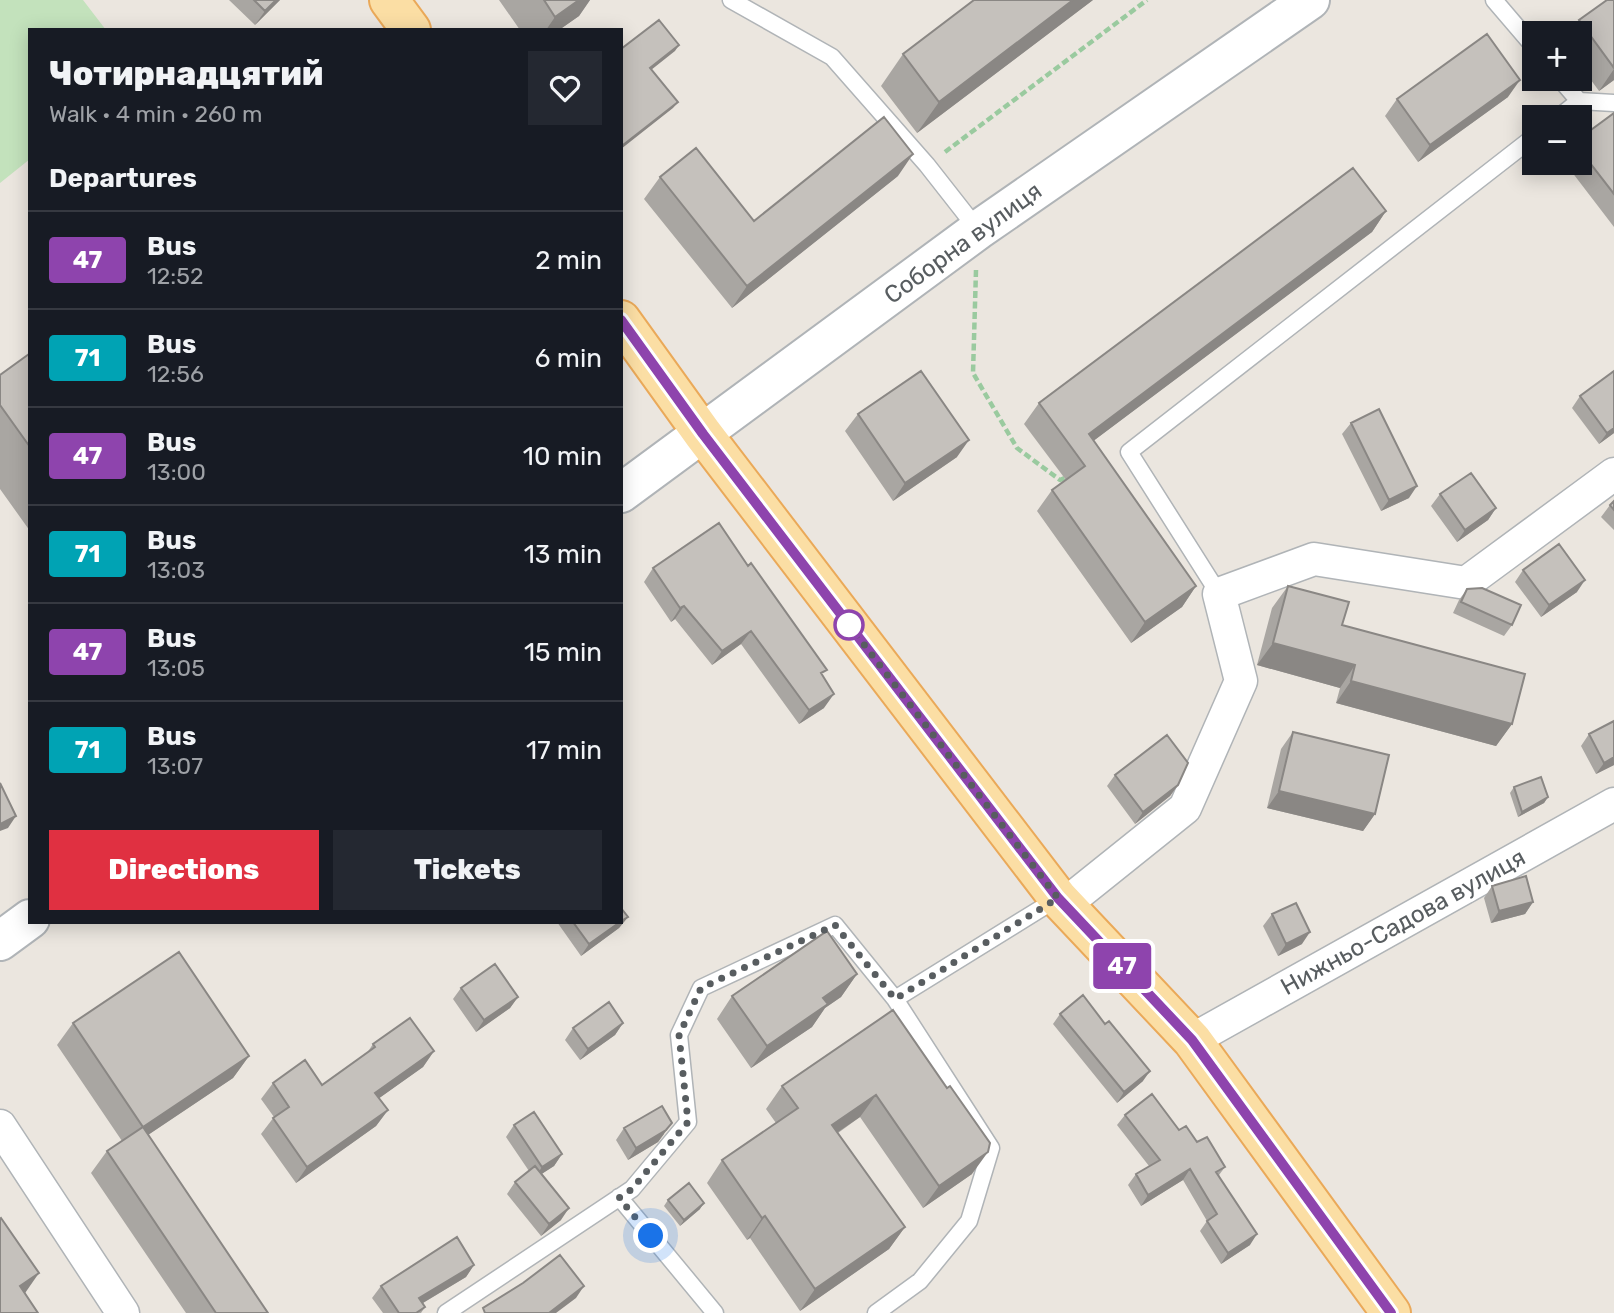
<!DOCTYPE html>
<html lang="en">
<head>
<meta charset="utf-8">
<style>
	body { margin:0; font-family:Rubik,sans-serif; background:#242831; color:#f1f3f6; height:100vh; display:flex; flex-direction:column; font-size:26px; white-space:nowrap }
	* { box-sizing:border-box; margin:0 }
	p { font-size:23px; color:#9ea1a6 }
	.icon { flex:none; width:38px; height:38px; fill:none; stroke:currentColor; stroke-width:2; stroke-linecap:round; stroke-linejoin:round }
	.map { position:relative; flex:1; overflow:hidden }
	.details { position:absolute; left:28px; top:28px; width:595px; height:896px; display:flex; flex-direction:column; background:#171b24; border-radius:0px; box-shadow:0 4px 18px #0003 }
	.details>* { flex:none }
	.badge { padding:0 14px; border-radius:5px; font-size:24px; line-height:46px }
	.controls { position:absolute; left:1522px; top:21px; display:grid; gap:14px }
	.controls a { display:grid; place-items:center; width:70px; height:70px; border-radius:0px; background:#171b24; box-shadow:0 4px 18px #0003; font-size:35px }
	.you { position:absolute; width:35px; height:35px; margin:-18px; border:5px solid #fff; border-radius:50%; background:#1a73e8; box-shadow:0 0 0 10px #1a73e833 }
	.map>.badge { position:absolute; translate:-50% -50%; box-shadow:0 0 0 4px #fff }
	h2 { padding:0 21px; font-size:26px; line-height:63px }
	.round { display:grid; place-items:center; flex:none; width:74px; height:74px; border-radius:0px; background:#242831 }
	.headline { display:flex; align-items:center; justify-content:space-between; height:119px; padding:0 21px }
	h1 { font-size:33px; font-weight:800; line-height:52px }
	.primary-button { display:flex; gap:14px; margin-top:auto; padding:14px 21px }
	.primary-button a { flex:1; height:80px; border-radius:0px; background:#e03041; color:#fff; font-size:28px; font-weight:800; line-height:80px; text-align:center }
	.primary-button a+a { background:#242831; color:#f1f3f6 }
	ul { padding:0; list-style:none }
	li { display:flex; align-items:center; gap:21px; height:98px; padding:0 21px; border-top:2px solid #363941 }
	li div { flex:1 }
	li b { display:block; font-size:26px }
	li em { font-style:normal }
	li .badge { min-width:77px; font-weight:700; text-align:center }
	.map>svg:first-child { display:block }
	.garden { fill:#c3e2bc }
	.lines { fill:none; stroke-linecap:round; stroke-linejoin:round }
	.service-casing { stroke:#b0b4b7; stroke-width:19 }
	.minor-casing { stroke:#b0b4b7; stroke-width:35 }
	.tertiary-casing { stroke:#b0b4b7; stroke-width:42 }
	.primary-casing { stroke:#eaa959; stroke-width:42 }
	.path { stroke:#9aca9f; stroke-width:4.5; stroke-dasharray:7 3.5; stroke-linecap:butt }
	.service { stroke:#fff; stroke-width:16 }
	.minor { stroke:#fff; stroke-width:32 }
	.tertiary { stroke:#fff; stroke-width:38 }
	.primary { stroke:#fbdea4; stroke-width:38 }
	.wall { fill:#a9a6a2 }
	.shaded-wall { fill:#8a8784 }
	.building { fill:#c5c1bc; stroke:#8a8784; stroke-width:2 }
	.line-casing { stroke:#fff; stroke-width:16 }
	.line { stroke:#8e44ad; stroke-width:10 }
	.walk { stroke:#585d60; stroke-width:7; stroke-dasharray:0 12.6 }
	.stop-dot { fill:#fff; stroke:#8e44ad; stroke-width:3.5 }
	.labels { text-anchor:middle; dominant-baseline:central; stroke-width:6; stroke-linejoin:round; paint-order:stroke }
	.street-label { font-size:24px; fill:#585d60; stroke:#fff }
</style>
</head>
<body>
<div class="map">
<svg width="1614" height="1313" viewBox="0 0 1614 1313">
	<rect width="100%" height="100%" fill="#ebe6df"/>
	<!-- garden -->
	<path class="garden" d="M0 0H83L106 30H30V159L0 183Z"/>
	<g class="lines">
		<defs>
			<path id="service" d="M731 0 832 57 927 165 978 230
				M1494 0 1535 48
				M1579 101 1614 103
				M1559 117 1579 101 1560 79
				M1219 594 1129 452 1535 136
				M895 999 1058 898
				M619 1197 715 1313
				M446 1313 632 1189 688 1122 679 1035 701 988 835 925 895 999 991 1148 969 1221 920 1281 876 1313"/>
			<path id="minor" d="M1064 905 1185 808 1241 681 1219 594 1314 559 1466 583 1614 474
				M1192 1040 1614 804
				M0 1126 123 1313"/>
			<path id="tertiary" d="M621 493 978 230 1310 0
				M0 941 30 919"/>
			<path id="primary" d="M389 0 411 30
				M621 320 703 434 1058 898 1192 1040 1391 1313"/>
		</defs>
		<!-- service casing -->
		<use href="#service" class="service-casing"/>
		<!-- minor casing -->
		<use href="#minor" class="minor-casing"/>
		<!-- tertiary casing -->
		<use href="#tertiary" class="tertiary-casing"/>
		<!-- primary casing -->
		<use href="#primary" class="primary-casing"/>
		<!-- path -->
		<path class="path" d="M945 152 1147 0
			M976 270 973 373 1017 448 1060 480 1069 476"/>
		<!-- service -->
		<use href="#service" class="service"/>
		<!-- minor -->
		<use href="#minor" class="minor"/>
		<!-- tertiary -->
		<use href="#tertiary" class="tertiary"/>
		<!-- primary -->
		<use href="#primary" class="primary"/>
	</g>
	<!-- wall -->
	<path class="wall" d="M229 0H280L255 25Z
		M499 0H590L579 16 559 30H520Z
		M1093 0 917 133 881 86 903 54Z
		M1614 0V80L1599 91 1580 65V33H1570L1579 20Z
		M1508 97 1418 162 1385 116 1397 99Z
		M1614 113V227L1565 163H1580V138Z
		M898 176 732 308 644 199 660 177 754 221Z
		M1386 211 1372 232 1093 441 1196 586 1182 607 1131 643 1037 511 1052 490 1066 480 1024 424 1039 403Z
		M30 355V531L0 489V375Z
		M1614 371V433L1599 444 1572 408 1580 396Z
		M858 414 957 457 893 501 845 431Z
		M1351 423 1409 498 1381 511 1342 434Z
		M1440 494 1496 508 1488 520 1457 542 1431 506Z
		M1614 501V530L1601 517 1610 505Z
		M653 568 823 676 824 708 799 724 741 644 712 665 675 619 671 622 644 582Z
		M1523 570 1577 592 1541 617 1515 582Z
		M1288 586 1342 625 1512 724 1496 746 1336 703 1340 688 1257 665 1272 608Z
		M1467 589 1512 625 1504 636 1453 613 1459 600Z
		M1614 721V765L1596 774 1581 746 1589 734Z
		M1293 732 1375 814 1363 831 1267 808 1281 749Z
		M1115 775 1178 785 1170 796 1135 824 1107 786Z
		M1514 787 1548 797 1544 803 1518 817 1510 793Z
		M1492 886 1533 902 1525 914 1491 923 1484 898Z
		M1272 914 1302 944 1278 956 1263 926Z
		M628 917 619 928 581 956 557 922H621Z
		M857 974 841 997 825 1008 812 1027 751 1068 717 1019 732 996Z
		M461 988 518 997 510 1008 476 1032 453 999Z
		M893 1010 972 1174 923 1208 860 1117 838 1133 905 1227 889 1249 800 1311 750 1238 747 1240 707 1183 722 1160 776 1123 766 1109 782 1086Z
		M1060 1014 1143 1081 1117 1103 1053 1024Z
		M73 1023 249 1056 233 1078 148 1135 268 1313H186L91 1173 107 1151 122 1141 57 1045Z
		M623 1023 615 1035 580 1060 565 1040 573 1028Z
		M373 1044 434 1051 423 1067 379 1098 388 1110 376 1126 296 1183 261 1134 274 1117 261 1099 273 1083 322 1085 367 1053Z
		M1125 1115 1179 1130 1197 1142 1225 1167 1219 1175 1250 1245 1221 1264 1200 1231 1207 1221 1183 1180 1141 1206 1128 1185 1136 1174 1149 1166 1117 1125Z
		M514 1125 562 1154 554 1166 541 1174 561 1220 541 1236 507 1194 515 1182 529 1171 506 1137Z
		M624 1128 664 1134 658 1142 628 1160 616 1140Z
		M668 1200 700 1209 680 1226 664 1206Z
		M474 1265 466 1277 423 1303 425 1307 421 1313H383L372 1298 381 1286Z"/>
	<!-- shaded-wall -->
	<path class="shaded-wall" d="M276 0H280L255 25 265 11Z
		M579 0H590L579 16 559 30H546L555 17Z
		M1073 0H1093L917 133 939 102Z
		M679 45 675 51 646 74 650 68Z
		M1614 69V80L1599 91Z
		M1520 80 1508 97 1418 162 1430 145Z
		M678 102 673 108 621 149 623 145Z
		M913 154 898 176 732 308 747 286Z
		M1386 211 1372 232 1076 454 1089 434Z
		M1614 428V433L1599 444 1607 433Z
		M969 440 957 457 893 501 905 483Z
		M1417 486 1409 498 1381 511 1389 500Z
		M1496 508 1488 520 1457 542 1465 530Z
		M1585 580 1577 592 1541 617 1549 605Z
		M1196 586 1182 607 1131 643 1145 622Z
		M684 606 675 619 671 622 680 608Z
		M751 631 741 644 712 665 722 651Z
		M1273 643 1355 665 1340 688 1257 665Z
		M1351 681 1512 724 1496 746 1336 703Z
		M834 694 824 708 799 724 809 710Z
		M1614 757V765L1596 774 1604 763Z
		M1178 785 1170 796 1135 824 1143 812Z
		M1279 791 1375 814 1363 831 1267 808Z
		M1548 797 1544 803 1518 817 1522 812Z
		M16 816 8 828 0 831V824Z
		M1533 902 1525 914 1491 923 1499 911Z
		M628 917 619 928 581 956 589 944 620 922H621Z
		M1310 932 1302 944 1278 956 1286 944Z
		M857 974 841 997 825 1008 812 1027 751 1068 767 1046 823 998Z
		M518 997 510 1008 476 1032 484 1020Z
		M623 1023 615 1035 580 1060 588 1049Z
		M434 1051 423 1067 364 1109 375 1093Z
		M249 1056 233 1078 127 1149 143 1127Z
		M1150 1071 1143 1081 1117 1103 1124 1092Z
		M876 1095 860 1117 816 1147 832 1125Z
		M388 1110 376 1126 296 1183 307 1167Z
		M672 1123 658 1142 628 1160 636 1148Z
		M988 1152 972 1174 923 1208 939 1186Z
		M562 1154 554 1166 534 1179 542 1167Z
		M1190 1169 1183 1180 1141 1206 1148 1195Z
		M704 1203 700 1209 680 1226 684 1220Z
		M569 1208 561 1220 541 1236 549 1224Z
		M765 1216 750 1238 747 1240 762 1218Z
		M905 1227 889 1249 800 1311 815 1289Z
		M1257 1234 1250 1245 1221 1264 1228 1253Z
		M474 1265 466 1277 411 1310 419 1298Z
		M39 1273 23 1296 20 1286Z
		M584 1286 576 1298 556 1313H549Z"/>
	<!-- building -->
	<path class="building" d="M254 0H276L265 11Z
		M544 0H579L555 17Z
		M974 0H1073L939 102 903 54Z
		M1607 0H1614V68L1579 20Z
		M659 20 679 45 650 68 678 102 623 145 621 144V49Z
		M1487 34 1520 80 1430 145 1397 99Z
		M1614 113V194L1580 150V138Z
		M884 117 913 154 747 286 660 177 696 148 754 221Z
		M1353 168 1386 211 1089 434 1196 586 1145 622 1052 490 1085 466 1039 403Z
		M29 354 30 355V447L0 405V375Z
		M921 371 969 440 905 483 858 414Z
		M1614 371V428L1607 433 1580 396Z
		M1379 409 1417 486 1389 500 1351 423Z
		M1471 473 1496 508 1465 530 1440 494Z
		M1614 501V510L1610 505Z
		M719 523 748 566 751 563 827 670 821 673 834 694 809 710 751 631 722 651 684 606 680 608 653 568Z
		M1559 544 1585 580 1549 605 1523 570Z
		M1288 586 1349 602 1342 625 1525 674 1512 724 1351 681 1355 665 1273 643Z
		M1482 588 1521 605 1512 625 1461 602 1467 589Z
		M1614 721V757L1604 763 1589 734Z
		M1293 732 1389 755 1375 814 1279 791Z
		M1167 735 1188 763 1178 785 1143 812 1115 775Z
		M1541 777 1548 797 1522 812 1514 787Z
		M0 783 16 816 0 824Z
		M1526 876 1533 902 1499 911 1492 886Z
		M1296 903 1310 932 1286 944 1272 914Z
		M621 908 628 917 621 921Z
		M573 922H620L589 944Z
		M827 931 857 974 823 998 828 1004 767 1046 732 996Z
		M179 952 249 1056 143 1127 73 1023Z
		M495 964 518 997 484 1020 461 988Z
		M1083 995 1105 1024 1109 1021 1150 1071 1124 1092 1060 1014Z
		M609 1002 623 1023 588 1049 573 1028Z
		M893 1010 947 1088 950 1086 990 1143 988 1152 939 1186 876 1095 832 1125 905 1227 815 1289 765 1216 762 1218 722 1160 798 1108 782 1086Z
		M410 1018 434 1051 375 1093 388 1110 307 1167 273 1118 289 1107 273 1083 305 1060 322 1085 375 1047 373 1044Z
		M1152 1094 1179 1130 1186 1126 1197 1142 1207 1137 1225 1167 1216 1172 1257 1234 1228 1253 1207 1221 1217 1214 1190 1169 1148 1195 1136 1174 1160 1160 1125 1115Z
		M662 1106 672 1123 666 1130 636 1148 624 1128Z
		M534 1112 562 1154 542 1167 514 1125Z
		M143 1127 268 1313H216L107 1151Z
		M535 1166 569 1208 549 1224 515 1182Z
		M689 1183 704 1203 684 1220 668 1200Z
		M1 1218 39 1273 20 1286 38 1313H0V1219Z
		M457 1237 474 1265 419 1298 425 1307 416 1313H399L381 1286Z
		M560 1255 584 1286 549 1313H485L483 1308 523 1283Z"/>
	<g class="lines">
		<defs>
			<path id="line" d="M621 320 703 434 1058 898 1192 1040 1391 1313"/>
		</defs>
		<!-- line casing -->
		<use href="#line" class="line-casing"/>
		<!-- line -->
		<use href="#line" class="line"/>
		<!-- walk -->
		<path class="walk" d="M651 1236 619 1198 632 1189 688 1122 679 1035 701 988 835 925 895 999 1058 898 849 625"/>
	</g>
	<!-- markers -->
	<circle class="stop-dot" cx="849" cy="625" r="14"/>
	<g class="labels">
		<!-- street labels -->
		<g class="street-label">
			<text transform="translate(963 243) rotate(-36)">Соборна вулиця</text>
			<text transform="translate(1403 922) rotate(-29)">Нижньо-Садова вулиця</text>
		</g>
	</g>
</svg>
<div class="controls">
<a>+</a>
<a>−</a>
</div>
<div class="you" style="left:651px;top:1236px"></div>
<b class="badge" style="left:1122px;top:966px;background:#8e44ad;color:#fff">47</b>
<section class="details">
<div class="headline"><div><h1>Чотирнадцятий</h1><p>Walk · 4 min · 260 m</p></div><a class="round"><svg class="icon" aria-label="heart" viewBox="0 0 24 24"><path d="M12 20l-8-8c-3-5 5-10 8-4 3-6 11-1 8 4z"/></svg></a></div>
<h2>Departures</h2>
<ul>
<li><span class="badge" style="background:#8e44ad;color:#fff">47</span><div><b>Bus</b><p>12:52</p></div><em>2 min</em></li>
<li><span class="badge" style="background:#00a3b4;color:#fff">71</span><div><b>Bus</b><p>12:56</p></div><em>6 min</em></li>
<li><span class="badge" style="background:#8e44ad;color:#fff">47</span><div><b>Bus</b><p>13:00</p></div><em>10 min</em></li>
<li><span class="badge" style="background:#00a3b4;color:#fff">71</span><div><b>Bus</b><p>13:03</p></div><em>13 min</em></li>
<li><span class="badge" style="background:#8e44ad;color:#fff">47</span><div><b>Bus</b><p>13:05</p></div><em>15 min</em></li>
<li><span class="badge" style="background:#00a3b4;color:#fff">71</span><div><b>Bus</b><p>13:07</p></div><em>17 min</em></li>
</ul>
<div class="primary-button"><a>Directions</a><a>Tickets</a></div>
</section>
</div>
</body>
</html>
